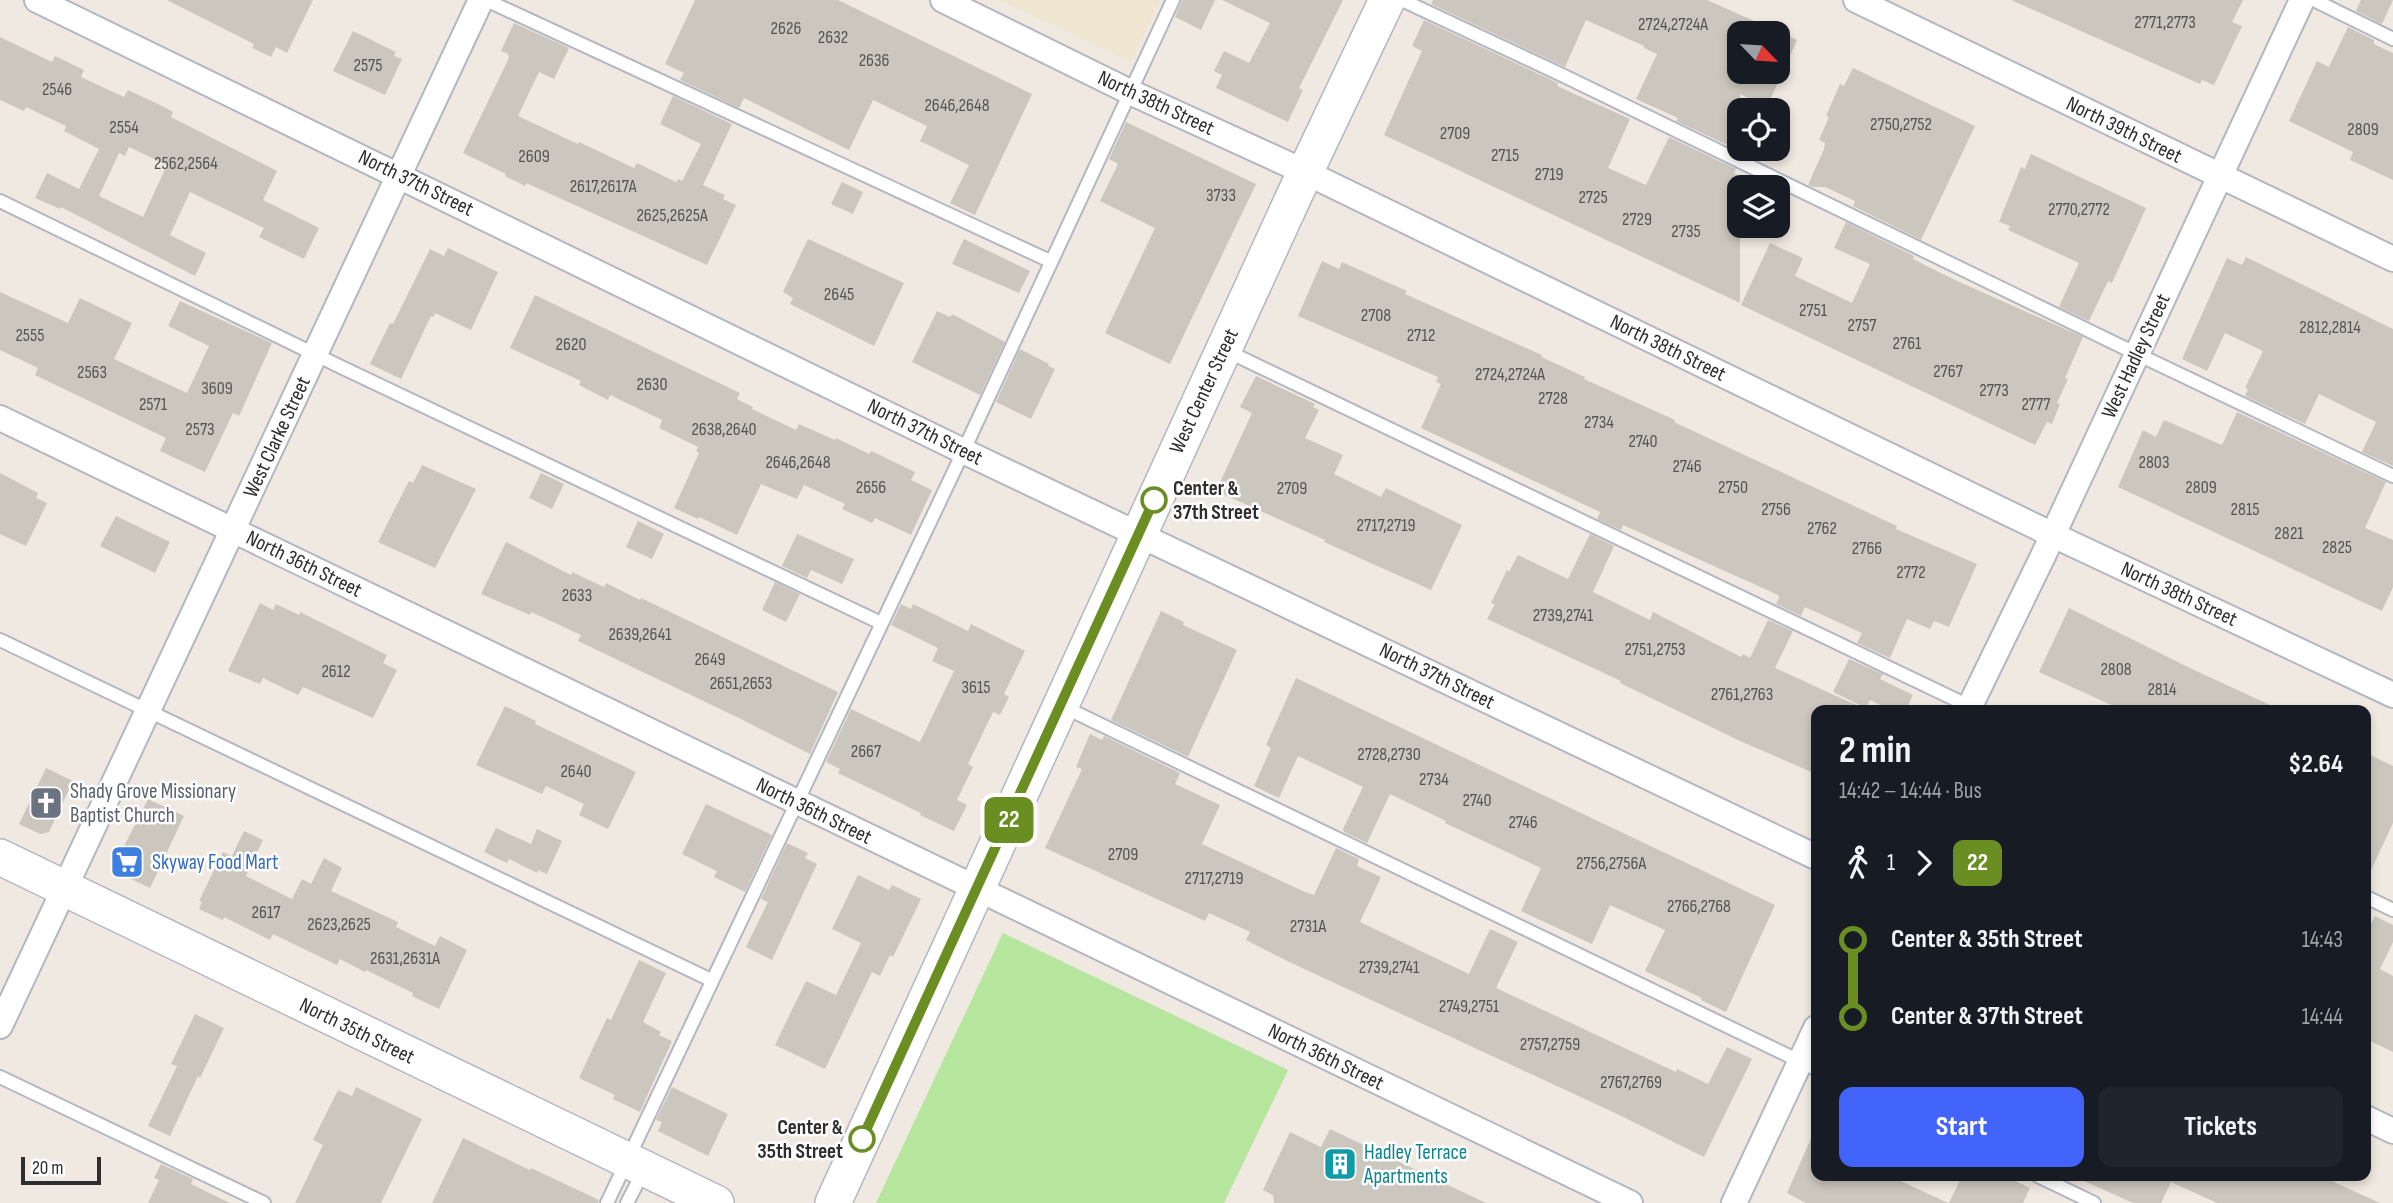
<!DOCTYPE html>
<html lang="en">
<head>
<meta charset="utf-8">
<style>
	body { margin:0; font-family:"Sofia Sans Condensed",sans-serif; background:#20242c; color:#f1f3f6; height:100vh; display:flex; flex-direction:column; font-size:26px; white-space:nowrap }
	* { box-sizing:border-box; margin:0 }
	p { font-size:23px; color:#9ea1a6 }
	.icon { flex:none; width:38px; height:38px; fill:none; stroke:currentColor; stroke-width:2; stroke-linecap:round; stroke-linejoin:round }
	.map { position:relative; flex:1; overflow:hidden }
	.side { position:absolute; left:1811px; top:705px; width:560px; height:476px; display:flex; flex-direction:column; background:#171b24; border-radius:14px; box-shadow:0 4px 10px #0003 }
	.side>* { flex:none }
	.badge { padding:0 14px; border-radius:10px; font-size:24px; line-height:46px }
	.needle { width:46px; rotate:115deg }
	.buttons { position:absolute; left:1727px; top:21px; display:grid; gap:14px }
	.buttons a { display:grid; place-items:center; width:63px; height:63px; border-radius:14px; background:#171b24; box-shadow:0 4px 10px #0003; font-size:35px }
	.scale { position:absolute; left:21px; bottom:18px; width:80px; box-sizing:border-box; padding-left:7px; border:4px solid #2e2e2e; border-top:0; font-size:19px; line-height:24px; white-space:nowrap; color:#2e2e2e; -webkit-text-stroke:5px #fff; paint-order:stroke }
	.map>.badge { position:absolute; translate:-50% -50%; box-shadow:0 0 0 4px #fff }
	.legs { display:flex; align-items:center; gap:10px; height:77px; padding:0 28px; font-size:23px }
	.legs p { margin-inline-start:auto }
	.summary { display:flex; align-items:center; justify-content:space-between; height:119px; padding:0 28px }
	h1 { font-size:38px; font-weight:700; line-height:52px }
	.button { display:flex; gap:14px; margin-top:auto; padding:14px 28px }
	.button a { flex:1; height:80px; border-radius:14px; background:#4264fb; color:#fff; font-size:28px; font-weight:700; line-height:80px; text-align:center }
	.button a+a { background:#20242c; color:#f1f3f6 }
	ul { padding:0 28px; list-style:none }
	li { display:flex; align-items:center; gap:24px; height:77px; font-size:26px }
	li i { display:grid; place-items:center; width:10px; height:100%; margin:0 9px; background:currentColor }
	li i::after { content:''; width:18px; height:18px; margin:-9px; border:5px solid; border-radius:50%; background:#171b24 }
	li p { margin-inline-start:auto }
	li:first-child i { background:linear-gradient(#0000 50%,currentColor 0) }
	li:last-child i { background:linear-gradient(currentColor 50%,#0000 0) }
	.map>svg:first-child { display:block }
	.education { fill:#f0e6d1 }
	.green { fill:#b6e59e }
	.building { fill:#cbc7bf; fill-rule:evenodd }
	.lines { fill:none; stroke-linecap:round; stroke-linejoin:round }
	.lane-casing { stroke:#b4b7c1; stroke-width:16 }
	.street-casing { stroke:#b4b7c1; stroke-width:28 }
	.secondary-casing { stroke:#b4b7c1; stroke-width:38 }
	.lane { stroke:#fff; stroke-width:12 }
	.street { stroke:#fff; stroke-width:24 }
	.secondary { stroke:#fff; stroke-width:35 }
	.line-1-casing { stroke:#fff; stroke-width:16 }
	.line-1 { stroke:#6b8e23; stroke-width:10 }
	.stop-1-dot { fill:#fff; stroke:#6b8e23; stroke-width:3.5 }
	.labels { text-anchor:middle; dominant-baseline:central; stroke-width:5; stroke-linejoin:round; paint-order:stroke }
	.number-label { font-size:18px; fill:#555452 }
	.street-label { font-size:21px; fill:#2e2e2e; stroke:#fff }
	.stop-label { font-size:21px; font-weight:bold; fill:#2e2e2e; stroke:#fff; text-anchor:start }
	.worship-label { font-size:21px; fill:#5b616d; stroke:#fff; text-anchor:start }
	.shop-label { font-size:21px; fill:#366cbe; stroke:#fff; text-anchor:start }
	.culture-label { font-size:21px; fill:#0d838f; stroke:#fff; text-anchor:start }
</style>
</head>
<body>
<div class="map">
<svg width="2393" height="1203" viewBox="0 0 2393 1203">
	<rect width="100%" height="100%" fill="#efe9e1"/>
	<!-- education -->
	<path class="education" d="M999 0H1160L1131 62Z"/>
	<!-- green -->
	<path class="green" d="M1003 933 1288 1070 1224 1203H876Z"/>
	<!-- building -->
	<path class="building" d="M167 0H313L287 53 276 47 271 57 252 48 254 44Z
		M695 0H838L1032 94 975 215 950 203 969 165 920 141 927 126 873 100 849 150 744 98 739 108 680 80 684 73 665 64Z
		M1182 0H1215L1201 30 1175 17Z
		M1222 0H1343L1299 88 1303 90 1288 122 1216 88 1222 75 1214 71 1224 51 1249 63 1270 23Z
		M1433 0H1707L1797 40 1767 107 1740 94V151L1676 121 1678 118 1636 99 1657 54 1644 48V46L1586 20 1565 67 1431 4ZM1740 33H1778V72H1740Z
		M2011 0H2243L2232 22 2242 26 2214 85 2202 80 2200 84Z
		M2361 0H2393L2382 24 2356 11Z
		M1424 20 1558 83 1557 86 1630 119 1608 168 1646 185 1669 137 1736 169 1734 173 1740 176V303L1384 135 1422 51 1412 46Z
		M514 23 569 48 554 79 539 72 518 116 578 144 579 142 634 168 637 163 676 182 678 179 682 181 701 144 660 124 673 96 732 124 703 185 725 195 723 199 736 205 707 265 526 183 525 186 505 176 506 174 463 153 509 58 508 54 501 51Z
		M2348 27 2374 40V44L2393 53V180L2350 160 2353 152 2289 121 2317 61 2329 67Z
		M353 31 396 52 394 56 402 59 385 95 333 71Z
		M0 37 52 62 55 56 84 70 81 77 124 97 128 90 158 104 173 112 171 117 277 171 263 200 319 228 304 259 259 237 264 228 190 192 170 235 206 253 195 276 61 207 60 209 35 198 47 173 79 189 99 149 64 131 66 126 26 107 24 111 0 100ZM129 147 167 165 143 217 99 196 119 153 125 156Z
		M1853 68 1975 126 1921 240 1853 206 1855 201 1825 187H1813L1808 185 1824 149 1825 143 1819 140 1829 117 1826 116 1840 84 1844 86Z
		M1126 122 1256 184 1170 364 1105 333 1155 228 1100 201 1118 164 1109 159Z
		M2031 154 2146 208 2112 283 2108 281 2089 321 2059 307 2079 263 2008 230 2010 226 1999 222 2021 167 2025 169Z
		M842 182 863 192 853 214 831 204Z
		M1846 222 1914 256 1913 259 1955 280 2083 337 2065 378 2068 379 2057 403 2060 404 2052 424 2047 422 2035 445 1741 305 1770 243 1803 258 1795 276 1852 303 1870 264 1834 248Z
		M808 239 904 283 874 346 790 304 793 298 783 292Z
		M964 239 1030 271 1019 293 952 264Z
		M448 248 498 272 471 330 435 313 434 317 431 316 401 379 370 364 390 323 393 324 430 249 444 256Z
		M2246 257 2393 329V466L2362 452 2376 422 2319 394 2305 424 2245 396 2248 389 2245 388 2263 351 2225 333 2207 371 2182 359 2227 258 2242 265Z
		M1322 261 1339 269 1342 262 1407 291 1405 294 1542 355 1541 357 1585 377 1584 379 1675 420 1674 422 1897 526 1896 529 1977 564 1949 627 1934 621 1930 629 1907 619 1890 658 1857 643 1862 633 1805 607 1801 616 1776 604 1779 598 1778 595 1623 525 1621 530 1597 519 1600 512 1421 428 1441 384 1436 382 1438 377 1298 316Z
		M0 292 68 323 80 298 132 323 114 359 187 393 209 346 168 326 180 301 272 343 239 416 233 413 205 472 160 451 166 438 35 375 38 368 0 350Z
		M535 295 740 393 737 399 753 407 752 409 796 430 799 424 835 440 836 438 869 454 871 451 915 472 911 480 932 490 911 535 875 518 872 523 842 509 845 504 804 485 797 499 761 484 737 535 699 517 698 519 674 508 699 453 696 451 698 447 659 428 662 420 610 395 608 400 579 385 581 381 510 348Z
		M937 311 950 317 952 314 1005 342 980 395 912 362Z
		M1020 349 1049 364 1048 366 1055 369 1031 419 996 402Z
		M1256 376 1315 404 1313 407 1319 410 1305 438 1343 455 1334 474 1381 497 1386 488 1462 525 1431 590 1324 542 1325 540 1216 491 1252 413 1240 407Z
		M2237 412 2386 482 2365 528 2393 540V587L2382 611 2118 487 2143 430 2156 437 2164 420 2222 445Z
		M422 465 476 489 435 568 378 542 409 481 413 483Z
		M0 473 38 493 36 498 47 503 26 546 0 534Z
		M541 473 564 484 552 509 529 498Z
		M116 516 170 542 155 573 100 546Z
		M638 521 664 534 652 559 626 547Z
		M797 534 854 559 842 584 811 570 807 578 782 566Z
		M1590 534 1614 546 1593 592 1650 620 1653 612 1741 657 1743 654 1750 658 1768 620 1793 631 1775 668 1867 710H1816V774L1740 741 1620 683 1621 681 1487 619 1495 604 1491 603 1507 570 1509 572 1518 555 1568 579Z
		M506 542 571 575 572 572 604 587 606 583 640 600 641 598 838 692 810 754 741 719 578 641 581 635 542 617 531 612 530 615 481 594Z
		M775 582 800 594 786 622 762 610Z
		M260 603 273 610 276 604 299 615 300 612 387 655 383 663 397 670 373 718 303 687 298 695 263 678 260 684 228 671Z
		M901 604 911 609 913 604 968 631 971 624 1025 651 1004 694 1009 697 1000 715 993 712 968 764 973 767 957 800 967 805 954 831 920 815 921 813 838 773 840 769 826 762 851 709 920 742 954 671 932 661 938 648 891 625Z
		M2069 608 2192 669 2281 710H2122L2039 672Z
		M1161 611 1184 622 1183 625 1237 650 1188 757 1111 720Z
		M1849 659 1883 674 1880 679 1913 695 1906 710H1891L1870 700 1866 708 1833 692Z
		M1296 678 1775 905 1726 1012 1701 1000 1702 998 1645 971 1665 930 1610 905 1592 944 1521 911 1541 868 1445 823 1446 821 1390 794 1367 843 1344 832 1343 829 1363 787 1298 756 1279 798 1254 786 1271 748 1266 745Z
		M505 706 536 721 535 724 636 772 608 829 579 815 584 804 546 786 542 794 476 765Z
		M1090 734 1102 740 1104 736 1180 773 1175 784 1220 805 1202 844 1305 892 1314 895 1336 848 1359 859 1357 866 1381 877 1360 922 1469 974 1490 929 1518 942 1496 988 1676 1072 1677 1069 1708 1084 1727 1047 1752 1059 1704 1157 1615 1113 1287 961 1246 940 1250 932 1209 913 1205 921 1045 848 1082 769 1076 767Z
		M2366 753 2393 766V823L2366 881Z
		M46 768 73 781 49 832 40 834 19 824Z
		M148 799 184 816 150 888 114 871 118 862H116Z
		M706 804 772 835 745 892 714 877 717 871 682 854Z
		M496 828 531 844 537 829 562 841 547 874 538 870 537 873 509 859 507 863 484 852Z
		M244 831 263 840 246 876 292 899 302 879 311 884 324 858 342 868 331 891 398 922 396 927 435 946 440 936 467 950 439 1009 412 996 413 993 366 970 365 972 340 959 337 965 273 934 270 940 224 917 223 920 199 909 202 902 199 901 223 852 232 856Z
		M787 843 808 853 805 858 817 864 772 960 746 947 768 902 761 899Z
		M858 875 889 890 892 885 921 899 893 957 890 955 880 976 872 972 825 1069 775 1045 806 981 836 995 861 943 832 929Z
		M2375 916 2393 925V942L2380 969 2393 976V1052L2366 1039V934Z
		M639 960 666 973 643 1022 661 1032 659 1035 672 1041 640 1112 613 1099 615 1095 579 1078 607 1018 611 1020Z
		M195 1014 224 1028 200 1078 198 1076 170 1136 148 1126 177 1066 171 1064Z
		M356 1087 422 1119 381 1203H295L323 1145 313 1140 338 1090 352 1096Z
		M672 1087 728 1114 708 1156 658 1131 662 1122 656 1120Z
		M1816 1127V1176H1890L1948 1203H1806L1787 1193Z
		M1330 1129 1486 1203H1274L1273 1195 1263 1190 1290 1132 1321 1147Z
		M463 1138 530 1170 531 1168 599 1200 598 1203H432Z
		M161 1164 193 1179 191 1184 230 1203H148L159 1180 154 1178Z
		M1962 1176H2005L2030 1188 2023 1203H1949Z
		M2073 1176H2336L2334 1182 2380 1203H2217L2171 1182 2161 1203H2133Z"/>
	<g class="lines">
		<defs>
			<path id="lane" d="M486 0 1050 261
				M1402 0 1562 75 2137 354 2393 476
				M2314 0 2393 39
				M0 201 341 367 881 623
				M1227 351 1971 707
				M0 640 711 980
				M1064 707 1816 1069
				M2366 897 2393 910
				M0 1077 264 1203
				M2038 1176 2094 1203
				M607 1203 956 467 1173 0
				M627 1203 644 1170"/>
			<path id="street" d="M37 0 963 451 1816 857
				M943 0 1130 92 1305 172 2053 535 2393 695
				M1856 0 2393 259
				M0 418 1630 1203
				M1968 710 2043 556 2302 0
				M0 1026 481 0
				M2366 1118 2393 1131
				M1734 1203 1816 1028"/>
			<path id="secondary" d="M0 857 716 1203
				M833 1203 1294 196 1387 0"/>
		</defs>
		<!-- lane casing -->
		<use href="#lane" class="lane-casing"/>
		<!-- street casing -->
		<use href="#street" class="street-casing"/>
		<!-- secondary casing -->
		<use href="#secondary" class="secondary-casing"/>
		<!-- lane -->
		<use href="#lane" class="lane"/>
		<!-- street -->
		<use href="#street" class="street"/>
		<!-- secondary -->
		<use href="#secondary" class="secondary"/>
	</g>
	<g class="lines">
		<defs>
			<path id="line-1" d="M862 1139 1154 500"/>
		</defs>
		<!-- line-1 casing -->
		<use href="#line-1" class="line-1-casing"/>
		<!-- line-1 -->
		<use href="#line-1" class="line-1"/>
	</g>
	<!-- icons -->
	<defs>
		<symbol id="church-square" viewBox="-11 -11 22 22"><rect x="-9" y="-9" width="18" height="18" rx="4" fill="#6b7280" stroke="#fff"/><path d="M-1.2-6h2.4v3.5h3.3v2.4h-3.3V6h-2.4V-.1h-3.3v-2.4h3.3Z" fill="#fff"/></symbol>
		<symbol id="supermarket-square" viewBox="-11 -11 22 22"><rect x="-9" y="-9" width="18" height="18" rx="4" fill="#3f7fe0" stroke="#fff"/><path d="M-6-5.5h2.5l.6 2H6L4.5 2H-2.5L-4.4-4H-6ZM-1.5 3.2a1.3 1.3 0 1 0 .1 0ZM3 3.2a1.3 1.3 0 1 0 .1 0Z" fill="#fff"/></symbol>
		<symbol id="building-square" viewBox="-11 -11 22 22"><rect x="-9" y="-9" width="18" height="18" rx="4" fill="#0f9aa8" stroke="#fff"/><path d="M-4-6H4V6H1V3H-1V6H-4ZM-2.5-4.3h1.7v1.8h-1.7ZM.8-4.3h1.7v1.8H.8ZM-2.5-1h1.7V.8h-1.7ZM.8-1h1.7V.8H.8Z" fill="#fff"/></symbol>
	</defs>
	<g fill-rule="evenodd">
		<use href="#church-square" x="27" y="784" width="38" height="38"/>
		<use href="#supermarket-square" x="108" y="843" width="38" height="38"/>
		<use href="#building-square" x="1321" y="1145" width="38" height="38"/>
	</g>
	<!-- markers -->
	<g class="stop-1-dot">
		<circle cx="1154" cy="500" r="12"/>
		<circle cx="862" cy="1139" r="12"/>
	</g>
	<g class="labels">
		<!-- number labels -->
		<g class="number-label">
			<text x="2165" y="22">2771,2773</text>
			<text x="1673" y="24">2724,2724A</text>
			<text x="786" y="28">2626</text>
			<text x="833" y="37">2632</text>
			<text x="874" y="60">2636</text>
			<text x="368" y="65">2575</text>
			<text x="57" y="89">2546</text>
			<text x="957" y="105">2646,2648</text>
			<text x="1901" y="124">2750,2752</text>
			<text x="124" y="127">2554</text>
			<text x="2363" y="129">2809</text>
			<text x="1455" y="133">2709</text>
			<text x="1505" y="155">2715</text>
			<text x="534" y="156">2609</text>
			<text x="186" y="163">2562,2564</text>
			<text x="1549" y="174">2719</text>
			<text x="603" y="186">2617,2617A</text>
			<text x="1221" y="195">3733</text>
			<text x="1593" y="197">2725</text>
			<text x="2079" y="209">2770,2772</text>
			<text x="672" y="215">2625,2625A</text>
			<text x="1637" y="219">2729</text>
			<text x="1686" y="231">2735</text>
			<text x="839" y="294">2645</text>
			<text x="1813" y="310">2751</text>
			<text x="1376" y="315">2708</text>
			<text x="1862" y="325">2757</text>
			<text x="2330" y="327">2812,2814</text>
			<text x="30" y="335">2555</text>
			<text x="1421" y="335">2712</text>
			<text x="1907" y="343">2761</text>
			<text x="571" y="344">2620</text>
			<text x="1948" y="371">2767</text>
			<text x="92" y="372">2563</text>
			<text x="1510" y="374">2724,2724A</text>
			<text x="652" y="384">2630</text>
			<text x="217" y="388">3609</text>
			<text x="1994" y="390">2773</text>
			<text x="1553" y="398">2728</text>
			<text x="153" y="404">2571</text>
			<text x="2036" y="404">2777</text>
			<text x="1599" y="422">2734</text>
			<text x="200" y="429">2573</text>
			<text x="724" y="429">2638,2640</text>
			<text x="1643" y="441">2740</text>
			<text x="798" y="462">2646,2648</text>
			<text x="2154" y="462">2803</text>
			<text x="1687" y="466">2746</text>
			<text x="871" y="487">2656</text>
			<text x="1733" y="487">2750</text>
			<text x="2201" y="487">2809</text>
			<text x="1292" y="488">2709</text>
			<text x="1776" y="509">2756</text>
			<text x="2245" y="509">2815</text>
			<text x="1386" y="525">2717,2719</text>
			<text x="1822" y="528">2762</text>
			<text x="2289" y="533">2821</text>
			<text x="2337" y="547">2825</text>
			<text x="1867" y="548">2766</text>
			<text x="1911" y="572">2772</text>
			<text x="577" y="595">2633</text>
			<text x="1563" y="615">2739,2741</text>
			<text x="640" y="634">2639,2641</text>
			<text x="1655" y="649">2751,2753</text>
			<text x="710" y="659">2649</text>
			<text x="2116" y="669">2808</text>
			<text x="336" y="671">2612</text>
			<text x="741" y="683">2651,2653</text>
			<text x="976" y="687">3615</text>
			<text x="2162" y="689">2814</text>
			<text x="1742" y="694">2761,2763</text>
			<text x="866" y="751">2667</text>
			<text x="1389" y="754">2728,2730</text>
			<text x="576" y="771">2640</text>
			<text x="1434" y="779">2734</text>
			<text x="1477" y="800">2740</text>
			<text x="1523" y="822">2746</text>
			<text x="1123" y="854">2709</text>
			<text x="1611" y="863">2756,2756A</text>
			<text x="1214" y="878">2717,2719</text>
			<text x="1699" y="906">2766,2768</text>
			<text x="266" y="912">2617</text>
			<text x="339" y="924">2623,2625</text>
			<text x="1308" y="926">2731A</text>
			<text x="405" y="958">2631,2631A</text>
			<text x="1389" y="967">2739,2741</text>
			<text x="1469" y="1006">2749,2751</text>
			<text x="1550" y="1044">2757,2759</text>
			<text x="1631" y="1082">2767,2769</text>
		</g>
		<!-- street labels -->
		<g class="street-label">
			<text transform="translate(1156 103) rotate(25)">North 38th Street</text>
			<text transform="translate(2124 130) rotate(26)">North 39th Street</text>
			<text transform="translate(416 183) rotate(26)">North 37th Street</text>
			<text transform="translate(1668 348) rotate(26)">North 38th Street</text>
			<text transform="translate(2136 356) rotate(-65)">West Hadley Street</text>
			<text transform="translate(1204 391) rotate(-65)">West Center Street</text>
			<text transform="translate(925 432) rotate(26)">North 37th Street</text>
			<text transform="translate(277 437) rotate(-65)">West Clarke Street</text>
			<text transform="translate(304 564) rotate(26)">North 36th Street</text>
			<text transform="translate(2179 594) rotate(25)">North 38th Street</text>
			<text transform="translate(1437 676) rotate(26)">North 37th Street</text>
			<text transform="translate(814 811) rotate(26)">North 36th Street</text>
			<text transform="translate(357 1031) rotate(26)">North 35th Street</text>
			<text transform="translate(1326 1057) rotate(26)">North 36th Street</text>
		</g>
		<!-- stop labels -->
		<g class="stop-label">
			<text x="1173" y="488">Center &amp;<tspan x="1173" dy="24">37th Street</tspan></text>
			<text x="843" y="1127" text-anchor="end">Center &amp;<tspan x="843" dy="24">35th Street</tspan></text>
		</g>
		<!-- worship labels -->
		<g class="worship-label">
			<text x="70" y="791">Shady Grove Missionary<tspan x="70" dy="24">Baptist Church</tspan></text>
		</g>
		<!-- shop labels -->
		<g class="shop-label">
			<text x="152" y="862">Skyway Food Mart</text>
		</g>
		<!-- culture labels -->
		<g class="culture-label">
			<text x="1364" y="1152">Hadley Terrace<tspan x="1364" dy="24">Apartments</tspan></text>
		</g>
	</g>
</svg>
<div class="buttons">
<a><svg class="needle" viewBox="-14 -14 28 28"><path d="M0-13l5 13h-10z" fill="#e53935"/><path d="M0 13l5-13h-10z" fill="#9ea1a6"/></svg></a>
<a><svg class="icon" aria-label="locate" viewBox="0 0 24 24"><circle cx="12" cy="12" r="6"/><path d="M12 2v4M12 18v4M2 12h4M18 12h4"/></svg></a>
<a><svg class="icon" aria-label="layers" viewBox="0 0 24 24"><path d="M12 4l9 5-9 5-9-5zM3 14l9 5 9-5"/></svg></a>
</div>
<div class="scale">20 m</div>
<b class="badge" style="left:1009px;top:820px;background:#6b8e23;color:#fff">22</b>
<section class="side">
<div class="summary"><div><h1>2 min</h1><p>14:42 – 14:44 · Bus</p></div><b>$2.64</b></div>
<div class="legs"><svg class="icon" aria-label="walk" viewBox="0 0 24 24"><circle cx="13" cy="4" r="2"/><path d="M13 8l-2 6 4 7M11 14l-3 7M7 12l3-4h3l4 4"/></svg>1<svg class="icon" aria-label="forward" viewBox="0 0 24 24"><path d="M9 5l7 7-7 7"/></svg><b class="badge" style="background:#6b8e23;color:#fff">22</b></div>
<ul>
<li><i style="color:#6b8e23"></i><b>Center &amp; 35th Street</b><p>14:43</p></li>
<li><i style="color:#6b8e23"></i><b>Center &amp; 37th Street</b><p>14:44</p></li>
</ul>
<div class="button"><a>Start</a><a>Tickets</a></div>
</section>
</div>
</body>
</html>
